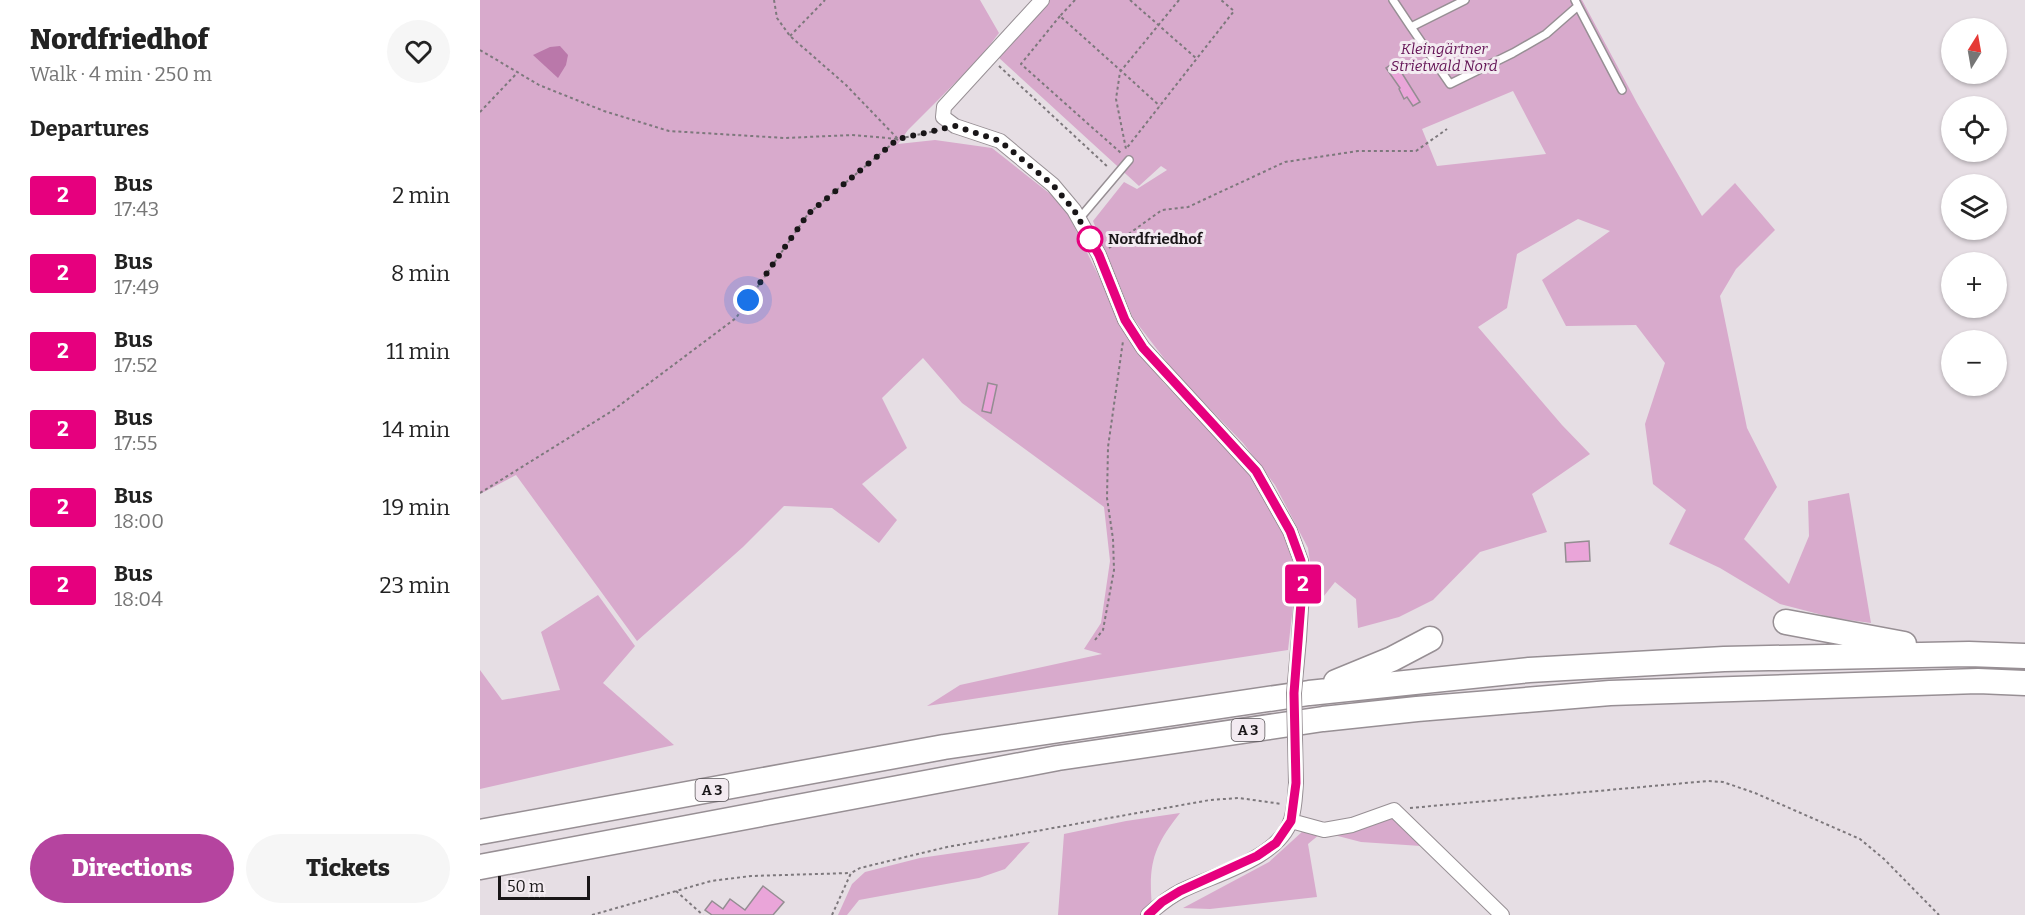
<!DOCTYPE html>
<html lang="en">
<head>
<meta charset="utf-8">
<style>
	body { margin:0; font-family:Bitter,serif; background:#f6f6f6; color:#222; height:100vh; display:flex; flex-direction:column; font-size:22px; white-space:nowrap }
	* { box-sizing:border-box; margin:0 }
	p { font-size:20px; color:#767676 }
	.icon { flex:none; width:33px; height:33px; fill:none; stroke:currentColor; stroke-width:2; stroke-linecap:round; stroke-linejoin:round }
	.map { position:relative; flex:1; overflow:hidden }
	.panel { display:flex; flex-direction:column; background:#fff; width:480px }
	.panel>* { flex:none }
	.badge { padding:0 12px; border-radius:4px; font-size:21px; line-height:39px }
	.needle { width:39px; rotate:11deg }
	.fabs { position:absolute; left:1461px; top:18px; display:grid; gap:12px }
	.fabs a { display:grid; place-items:center; width:66px; height:66px; border-radius:50%; background:#fff; box-shadow:0 2px 4px #0004; font-size:30px }
	.scale { position:absolute; left:18px; bottom:15px; width:92px; box-sizing:border-box; padding-left:6px; border:3px solid #191618; border-top:0; font-size:16px; line-height:21px; white-space:nowrap; color:#191618; -webkit-text-stroke:4px #f3ebf1; paint-order:stroke }
	.you { position:absolute; width:30px; height:30px; margin:-15px; border:4px solid #fff; border-radius:50%; background:#1a73e8; box-shadow:0 0 0 9px #1a73e833 }
	.map>.badge { position:absolute; translate:-50% -50%; box-shadow:0 0 0 3px #fff }
	h2 { padding:0 30px; font-size:22px; line-height:54px }
	.round { display:grid; place-items:center; flex:none; width:63px; height:63px; border-radius:32px; background:#f6f6f6 }
	.head { display:flex; align-items:center; justify-content:space-between; height:102px; padding:0 30px }
	h1 { font-size:28px; font-weight:800; line-height:45px }
	.cta { display:flex; gap:12px; margin-top:auto; padding:12px 30px }
	.cta a { flex:1; height:69px; border-radius:36px; background:#b5449f; color:#fff; font-size:24px; font-weight:800; line-height:69px; text-align:center }
	.cta a+a { background:#f6f6f6; color:#222 }
	ul { padding:0; list-style:none }
	li { display:flex; align-items:center; gap:18px; height:78px; padding:0 30px }
	li div { flex:1 }
	li b { display:block; font-size:22px }
	li em { font-style:normal }
	li .badge { min-width:66px; font-weight:700; text-align:center }
	main { display:flex; flex:1; min-height:0 }
	.map>svg:first-child { display:block }
	.green { fill:#d8aacc; fill-rule:evenodd }
	.water { fill:#ba78aa }
	.building { fill:#eaa5d9; stroke:#948d92; stroke-width:1.5 }
	.lines { fill:none; stroke-linecap:round; stroke-linejoin:round }
	.service-casing { stroke:#978f94; stroke-width:10 }
	.minor-casing { stroke:#978f94; stroke-width:16 }
	.motorway-casing { stroke:#978f94; stroke-width:27 }
	.path { stroke:#7d787c; stroke-width:2; stroke-dasharray:3 3; stroke-linecap:butt }
	.service { stroke:#fff; stroke-width:7 }
	.minor { stroke:#fff; stroke-width:14 }
	.motorway { stroke:#fff; stroke-width:24 }
	.minor-bridge-casing { stroke:#978f94; stroke-width:16; stroke-linecap:butt }
	.minor-bridge { stroke:#fff; stroke-width:14 }
	.line-casing { stroke:#fff; stroke-width:14 }
	.line { stroke:#e6007e; stroke-width:9 }
	.walk { stroke:#191618; stroke-width:6; stroke-dasharray:0 10.8 }
	.stop-dot { fill:#fff; stroke:#e6007e; stroke-width:3 }
	.labels { text-anchor:middle; dominant-baseline:central; stroke-width:6; stroke-linejoin:round; paint-order:stroke }
	.shield { fill:#f3ebf1; stroke:#5a5659; stroke-width:1.5 }
	.shield-label { font-size:14px; font-weight:bold; fill:#191618 }
	.park-label { font-size:15px; font-style:italic; fill:#631355; stroke:#f3ebf1 }
	.stop-label { font-size:15px; font-weight:bold; fill:#191618; stroke:#f3ebf1; text-anchor:start }
</style>
</head>
<body>
<main>
<section class="panel">
<div class="head"><div><h1>Nordfriedhof</h1><p>Walk · 4 min · 250 m</p></div><a class="round"><svg class="icon" aria-label="heart" viewBox="0 0 24 24"><path d="M12 20l-8-8c-3-5 5-10 8-4 3-6 11-1 8 4z"/></svg></a></div>
<h2>Departures</h2>
<ul>
<li><span class="badge" style="background:#e6007e;color:#fff">2</span><div><b>Bus</b><p>17:43</p></div><em>2 min</em></li>
<li><span class="badge" style="background:#e6007e;color:#fff">2</span><div><b>Bus</b><p>17:49</p></div><em>8 min</em></li>
<li><span class="badge" style="background:#e6007e;color:#fff">2</span><div><b>Bus</b><p>17:52</p></div><em>11 min</em></li>
<li><span class="badge" style="background:#e6007e;color:#fff">2</span><div><b>Bus</b><p>17:55</p></div><em>14 min</em></li>
<li><span class="badge" style="background:#e6007e;color:#fff">2</span><div><b>Bus</b><p>18:00</p></div><em>19 min</em></li>
<li><span class="badge" style="background:#e6007e;color:#fff">2</span><div><b>Bus</b><p>18:04</p></div><em>23 min</em></li>
</ul>
<div class="cta"><a>Directions</a><a>Tickets</a></div>
</section>
<div class="map">
<svg width="1545" height="915" viewBox="0 0 1545 915">
	<rect width="100%" height="100%" fill="#e6dee4"/>
	<!-- green -->
	<path class="green" d="M0 0H500L519 33 499 59 428 130 418 144 455 140 512 148 583 204 635 309 641 327 683 382 771 474 801 527 813 562 816 579 808 650 447 706 480 685 622 654 604 649 621 623 630 561 624 507 482 403 443 358 402 398 427 448 382 484 417 520 399 543 352 508 304 506 263 547 157 641 36 475 0 494Z
		M570 0H1102L1157 103 1222 216 1255 183 1295 230 1256 269 1240 296 1267 428 1297 487 1264 539 1309 584 1329 536 1328 501 1369 493 1391 623 1354 618 1300 604 1240 568 1189 544 1206 510 1173 484 1165 424 1185 363 1156 325 1086 326 1062 280 1130 231 1098 219 1037 254 1027 308 998 327 1082 425 1110 454 1052 494 1067 532 1000 552 953 600 919 617 878 628 876 599 855 582 836 606 828 548 795 485 763 443 696 374 653 318 613 221 644 182 657 189 687 170 681 166 659 186 518 57ZM1033 91 1066 154 957 166 942 129Z
		M118 595 155 646 123 683 194 745 0 789V670L22 700 80 690 61 632Z
		M700 813C674 846 668 863 672 906L660 915H578L584 834 646 821Z
		M914 818 941 846 881 842 854 835 902 819Z
		M823 831 840 834 828 844 837 897 730 909 703 908 789 862Z
		M550 842 525 869 499 878 379 900 367 915H358L372 884 385 872 440 858Z"/>
	<!-- water -->
	<path class="water" d="M80 46 88 55 86 65 78 78 53 55 70 47Z"/>
	<!-- building -->
	<path class="building" d="M915 62 940 102 933 106 927 97 924 99 919 89 920 88 906 68Z
		M508 383 517 385 511 413 502 411Z
		M1109 541 1110 561 1086 562 1085 543Z
		M283 886 304 902 293 915H232L225 910 232 901 243 909 250 899 265 910Z"/>
	<g class="lines">
		<defs>
			<path id="service" d="M913 0 931 27
				M985 0 931 27 970 84 1033 53 1066 34 1098 6 1095 0
				M1098 6 1142 90
				M599 219 649 160"/>
			<path id="minor" d="M562 0 464 107 463 117 475 126 520 141 573 185 594 210 619 255 645 320 663 348 776 471 810 531 821 561 823 577 819 639
				M811 821 844 830 872 825 914 810 1022 915
				M668 915C678 906 689 897 701 891 735 874 798 859 811 820 815 808 815 795 816 783"/>
			<path id="motorway" d="M1306 622 1424 644
				M856 682 912 659 950 639
				M0 832 464 747 829 693 1049 670 1244 659 1489 654 1545 656
				M0 867 578 758 843 719 937 709 1130 693 1498 681 1545 683"/>
		</defs>
		<!-- service casing -->
		<use href="#service" class="service-casing"/>
		<!-- minor casing -->
		<use href="#minor" class="minor-casing"/>
		<!-- motorway casing -->
		<use href="#motorway" class="motorway-casing"/>
		<!-- path -->
		<path class="path" d="M294 0 297 18 310 36 366 85 418 139
			M595 0 580 16 680 106
			M650 0 717 59
			M699 0 640 72 636 99 646 149 754 11 741 0
			M580 16 541 64 642 154
			M310 36 345 0
			M0 50 59 85 124 111 189 131 305 138 372 135 418 139 460 130
			M519 66 629 168
			M0 112 38 72
			M629 248 682 210 708 207 805 162 878 151H936L967 129
			M0 493 132 411 256 318 328 214 418 139
			M615 640 623 630 634 570 633 539 627 498 628 447 643 341
			M930 808 1228 781 1243 782 1275 793 1380 839 1404 859 1459 915
			M196 891 223 915
			M112 915 231 881 271 876 371 873
			M352 915 371 873 380 868 467 847 730 800 759 798 802 804"/>
		<!-- service -->
		<use href="#service" class="service"/>
		<!-- minor -->
		<use href="#minor" class="minor"/>
		<!-- motorway -->
		<use href="#motorway" class="motorway"/>
		<defs>
			<path id="minor-bridge" d="M816 783 814 693 819 639"/>
		</defs>
		<!-- minor-bridge casing -->
		<use href="#minor-bridge" class="minor-bridge-casing"/>
		<!-- minor-bridge -->
		<use href="#minor-bridge" class="minor-bridge"/>
	</g>
	<g class="lines">
		<defs>
			<path id="line" d="M610 239 619 255 645 320 663 348 776 471 810 531 821 561 823 577 814 693 816 783 811 821 796 843 777 856 700 891 682 902 668 915"/>
		</defs>
		<!-- line casing -->
		<use href="#line" class="line-casing"/>
		<!-- line -->
		<use href="#line" class="line"/>
		<!-- walk -->
		<path class="walk" d="M268 300 328 214 418 139 475 126 520 141 573 185 594 210 610 239"/>
	</g>
	<!-- markers -->
	<circle class="stop-dot" cx="610" cy="239" r="12"/>
	<g class="labels">
		<!-- shield labels -->
		<g class="shield">
			<rect x="751.5" y="719" width="33" height="22" rx="4.5"/>
			<rect x="215.5" y="779" width="33" height="22" rx="4.5"/>
		</g>
		<g class="shield-label">
			<text x="768" y="730">A 3</text>
			<text x="232" y="790">A 3</text>
		</g>
		<!-- park labels -->
		<g class="park-label">
			<text x="964" y="49">Kleingärtner<tspan x="964" dy="17">Strietwald Nord</tspan></text>
		</g>
		<!-- stop labels -->
		<g class="stop-label">
			<text x="628" y="239">Nordfriedhof</text>
		</g>
	</g>
</svg>
<div class="fabs">
<a><svg class="needle" viewBox="-14 -14 28 28"><path d="M0-13l5 13h-10z" fill="#e53935"/><path d="M0 13l5-13h-10z" fill="#767676"/></svg></a>
<a><svg class="icon" aria-label="locate" viewBox="0 0 24 24"><circle cx="12" cy="12" r="6"/><path d="M12 2v4M12 18v4M2 12h4M18 12h4"/></svg></a>
<a><svg class="icon" aria-label="layers" viewBox="0 0 24 24"><path d="M12 4l9 5-9 5-9-5zM3 14l9 5 9-5"/></svg></a>
<a>+</a>
<a>−</a>
</div>
<div class="scale">50 m</div>
<div class="you" style="left:268px;top:300px"></div>
<b class="badge" style="left:823px;top:584px;background:#e6007e;color:#fff">2</b>
</div>
</main>
</body>
</html>
